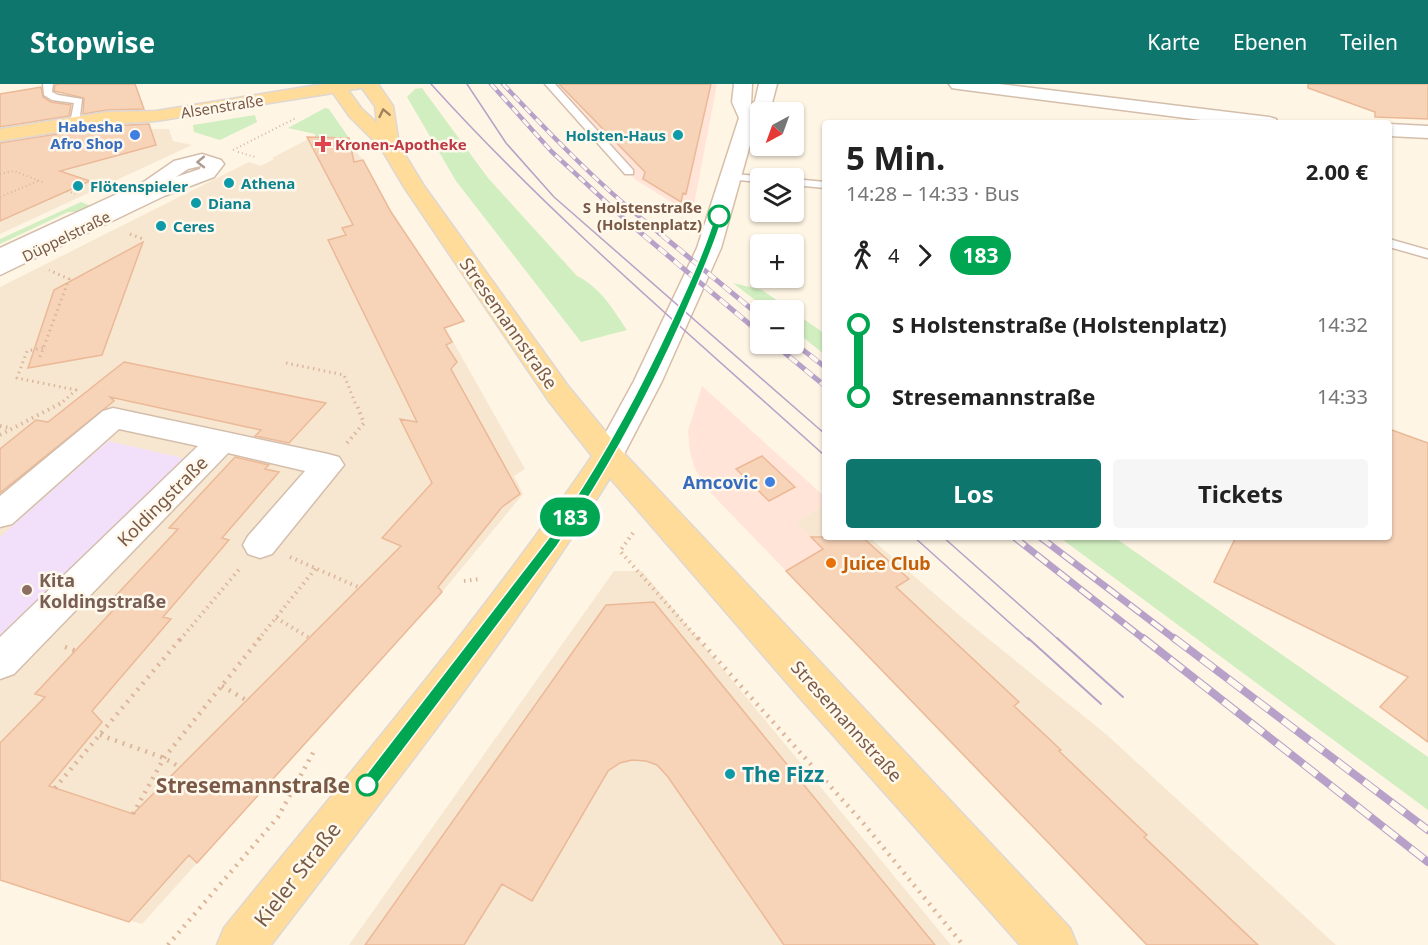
<!DOCTYPE html>
<html lang="de">
<head>
<meta charset="utf-8">
<style>
	body { margin:0; font-family:"Noto Sans",sans-serif; background:#f6f6f6; color:#222; height:100vh; display:flex; flex-direction:column; font-size:22px; white-space:nowrap }
	* { box-sizing:border-box; margin:0 }
	p { font-size:20px; color:#767676 }
	.icon { flex:none; width:33px; height:33px; fill:none; stroke:currentColor; stroke-width:2; stroke-linecap:round; stroke-linejoin:round }
	.map { position:relative; flex:1; overflow:hidden }
	.panel { position:absolute; left:822px; top:36px; width:570px; height:420px; display:flex; flex-direction:column; background:#fff; border-radius:6px; box-shadow:0 2px 4px #0004 }
	.panel>* { flex:none }
	.badge { padding:0 12px; border-radius:20px; font-size:21px; line-height:39px }
	.needle { width:39px; rotate:221deg }
	.controls { position:absolute; left:750px; top:18px; display:grid; gap:12px }
	.controls a { display:grid; place-items:center; width:54px; height:54px; border-radius:6px; background:#fff; box-shadow:0 2px 4px #0004; font-size:30px }
	.map>.badge { position:absolute; translate:-50% -50%; box-shadow:0 0 0 3px #fff }
	.legs { display:flex; align-items:center; gap:9px; height:66px; padding:0 24px; font-size:20px }
	.legs p { margin-inline-start:auto }
	.headline { display:flex; align-items:center; justify-content:space-between; height:102px; padding:0 24px }
	h1 { font-size:33px; font-weight:700; line-height:45px }
	.action { display:flex; gap:12px; margin-top:auto; padding:12px 24px }
	.action a { flex:1; height:69px; border-radius:6px; background:#0f766e; color:#fff; font-size:24px; font-weight:700; line-height:69px; text-align:center }
	.action a+a { background:#f6f6f6; color:#222 }
	ul { padding:0 24px; list-style:none }
	li { display:flex; align-items:center; gap:21px; height:72px; font-size:22px }
	li i { display:grid; place-items:center; width:9px; height:100%; margin:0 8px; background:currentColor }
	li i::after { content:''; width:15px; height:15px; margin:-8px; border:4px solid; border-radius:50%; background:#fff }
	li p { margin-inline-start:auto }
	li:first-child i { background:linear-gradient(#0000 50%,currentColor 0) }
	li:last-child i { background:linear-gradient(currentColor 50%,#0000 0) }
	header { display:flex; align-items:center; gap:36px; box-sizing:border-box; height:84px; padding:0 30px; background:#0f766e; color:#fff }
	header strong { font-size:28px }
	nav { display:flex; gap:33px; margin-inline-start:auto; font-size:21px }
	.map>svg:first-child { display:block }
	.residential { fill:#f7e7d1 }
	.commercial { fill:#ffe4d7 }
	.education { fill:#f2e0fb }
	.green { fill:#d1eec0 }
	.building { fill:#f7d3b8; stroke:#ebb997; stroke-width:1.5 }
	.lines { fill:none; stroke-linecap:round; stroke-linejoin:round }
	.lane-casing { stroke:#d4beab; stroke-width:3 }
	.street-casing { stroke:#d4beab; stroke-width:3 }
	.secondary-casing { stroke:#d7bea8; stroke-width:3 }
	.primary-casing { stroke:#dfd7d3; stroke-width:3 }
	.path-far3 { stroke:#dcb69b; stroke-width:2; stroke-dasharray:1 3; stroke-linecap:butt }
	.path-far2 { stroke:#dcb69b; stroke-width:3; stroke-dasharray:1.5 4; stroke-linecap:butt }
	.path-far1 { stroke:#dcb69b; stroke-width:4; stroke-dasharray:1.5 4.5; stroke-linecap:butt }
	.path { stroke:#dcb69b; stroke-width:4.5; stroke-dasharray:2 6; stroke-linecap:butt }
	.lane { fill:#fff; fill-rule:evenodd }
	.street { fill:#fff; fill-rule:evenodd }
	.secondary { fill:#fff; fill-rule:evenodd }
	.primary { fill:#ffdc9a; fill-rule:evenodd }
	.tram-far1 { stroke:#b8a1c9; stroke-width:1.5 }
	.tram { stroke:#b8a1c9; stroke-width:2 }
	.rail-far3-casing { stroke:#b8a1c9; stroke-width:4.5 }
	.rail-far2-casing { stroke:#b8a1c9; stroke-width:5 }
	.rail-far1-casing { stroke:#b8a1c9; stroke-width:7 }
	.rail-casing { stroke:#b8a1c9; stroke-width:8 }
	.rail-far3 { stroke:#fff8ec; stroke-width:3; stroke-dasharray:8; stroke-linecap:butt }
	.rail-far2 { stroke:#fff8ec; stroke-width:4; stroke-dasharray:10; stroke-linecap:butt }
	.rail-far1 { stroke:#fff8ec; stroke-width:4.5; stroke-dasharray:14; stroke-linecap:butt }
	.rail { stroke:#fff8ec; stroke-width:6; stroke-dasharray:17; stroke-linecap:butt }
	.oneway { stroke:#a2815f }
	.oneway2 { stroke:#af9c90 }
	.line-1 { fill:#00a651; stroke:#fff; stroke-width:1.5 }
	.shop-dot { fill:#3f7fe0; stroke:#fff8ec; stroke-width:2 }
	.culture-dot { fill:#0f9aa8; stroke:#fff8ec; stroke-width:2 }
	.health-dot { fill:#e0444e; stroke:#fff8ec; stroke-width:2 }
	.stop-1-dot { fill:#fff; stroke:#00a651; stroke-width:3 }
	.food-dot { fill:#e8710a; stroke:#fff8ec; stroke-width:2 }
	.education-dot { fill:#8d6e63; stroke:#fff8ec; stroke-width:2 }
	.labels { text-anchor:middle; dominant-baseline:central; stroke-width:5; stroke-linejoin:round; paint-order:stroke }
	.far-street-label { font-size:15px; fill:#7a5a46; stroke:#fff8ec }
	.far-shop-label { font-size:15px; font-weight:bold; fill:#366cbe; stroke:#fff8ec; text-anchor:end }
	.far-culture-label { font-size:15px; font-weight:bold; fill:#0d838f; stroke:#fff8ec; text-anchor:start }
	.far-health-label { font-size:15px; font-weight:bold; fill:#be3a42; stroke:#fff8ec; text-anchor:start }
	.far-stop-label { font-size:15px; font-weight:bold; fill:#7a5a46; stroke:#fff8ec; text-anchor:end }
	.street-label { font-size:18px; fill:#7a5a46; stroke:#fff8ec }
	.shop-label { font-size:18px; font-weight:bold; fill:#366cbe; stroke:#fff8ec; text-anchor:end }
	.food-label { font-size:18px; font-weight:bold; fill:#c56008; stroke:#fff8ec; text-anchor:start }
	.education-label { font-size:18px; font-weight:bold; fill:#785e54; stroke:#fff8ec; text-anchor:start }
	.near-culture-label { font-size:21px; font-weight:bold; fill:#0d838f; stroke:#fff8ec; text-anchor:start }
	.near-stop-label { font-size:21px; font-weight:bold; fill:#7a5a46; stroke:#fff8ec; text-anchor:end }
	.near-street-label { font-size:21px; fill:#7a5a46; stroke:#fff8ec }
</style>
</head>
<body>
<header>
<strong>Stopwise</strong>
<nav><a>Karte</a><a>Ebenen</a><a>Teilen</a></nav>
</header>
<div class="map">
<svg width="1428" height="861" viewBox="0 0 1428 861">
	<rect width="100%" height="100%" fill="#fef5e4"/>
	<!-- residential -->
	<path class="residential" d="M151 45H169L173 57 192 61 0 150V65Z
		M349 54 351 62 363 76 391 128 464 237 446 245 525 385 514 392 523 410 442 508 142 840 87 825 0 796V203L249 78 261 82 274 75 272 74 308 55Z
		M825 421V453H869L959 531 1107 651 1336 861H1147L786 487 823 465 795 438Z
		M614 487H642L951 861H349Z"/>
	<!-- commercial -->
	<path class="commercial" d="M544 0H717L692 131 636 96Z
		M702 302 825 413V421L796 438 823 465 786 487 708 406 695 385 690 368 688 347Z"/>
	<!-- education -->
	<path class="education" d="M108 357 187 375 0 558V453Z"/>
	<!-- green -->
	<path class="green" d="M422 4 488 94 577 192C601 204 612 224 627 246L581 258 456 97 407 13 415 5Z
		M325 24 329 25 349 54 315 53V50L288 44Z
		M255 31 257 38 220 56 194 48 193 41Z
		M81 118 96 124 86 128H68L0 160V155Z
		M733 199 762 206 791 226H768Z
		M794 228 825 250V271L794 246Z
		M1059 453H1114L1428 673V726Z"/>
	<!-- building -->
	<path class="building" d="M135 0 144 25 107 26 83 30 84 14 54 7 55 1 59 0Z
		M559 0H711L686 110 683 109 681 118 643 95 645 88Z
		M1308 0H1428V35L1375 33V28L1308 4Z
		M41 3 43 13 51 18 71 21 69 32 0 43V10Z
		M149 40 156 61 60 87 90 97 0 137V59L107 42Z
		M307 53 349 54 354 78 363 76 391 128 464 237 444 244 452 258 446 261 457 278 451 285 520 410 502 423 438 503 442 508 197 779 189 771 129 838 0 796V659L45 613 35 610 117 522 108 520 178 445 169 444 235 373 269 381 265 385 279 388 222 454 229 456 163 533 171 535 92 627 102 638 49 702 133 730 401 462 382 454 432 399 400 335 417 338 328 156 346 151 342 144 353 141Z
		M143 158 102 271 28 284 54 206Z
		M124 278 326 319 289 359 255 352 261 346 110 313 114 317 0 409V365L36 336 48 338Z
		M1389 345 1428 359V658L1380 623 1408 593 1214 498 1236 453H1389Z
		M762 372 795 403 769 417 736 385Z
		M811 453H862L909 495 896 503 1019 618 1014 622 1061 666 1059 667 1147 751 1144 753 1258 861H1147L786 487 823 465Z
		M654 518 935 861H784L668 693 657 681 646 677 632 676 620 679 608 687 532 817 502 800 464 861H365L606 521Z"/>
	<g class="lines">
		<defs>
			<path id="lane" d="M43 0H53L52 8 58 11 82 15 79 41 70 39 74 19 52 16 44 11Z
				M545 0H555L633 86V90H625Z
				M731 90 760 92 765 94H760V98L727 95V91Z
				M794 95 825 98V104L794 101Z
				M1389 155 1428 166V174L1389 163Z"/>
			<path id="street" d="M949 0H999L1269 33 1276 35 1278 39H1225L958 5 952 4Z
				M1389 40 1428 42V54L1389 52Z
				M202 70 221 76 224 80 214 93 164 112 0 191V164L145 97 174 77ZM201 82 200 85 176 93 188 85Z
				M113 324 328 370 339 373 344 381 272 470 260 474 248 470 243 461 248 452 305 387 228 369 14 590 0 595V553L198 362 119 345 12 440 0 443V412L103 327Z"/>
			<path id="secondary" d="M734 0H752L751 21 755 17 759 0H777L772 19 764 28H760L757 36 721 164 662 297 623 372 619 380 608 383 597 380 593 372 634 297 697 164 739 34 732 18Z"/>
			<path id="primary" d="M324 0H378L393 22 399 61 424 102 568 302 619 364 1070 844 1077 861H1020L801 615 610 394C508 557 388 708 271 861H217L224 844C349 689 480 537 592 372L548 316 404 103 381 64 349 32 333 9 156 37 107 40 0 57V45L107 28 156 27ZM362 4 375 22 377 39 361 24 348 6Z"/>
		</defs>
		<!-- lane casing -->
		<use href="#lane" class="lane-casing"/>
		<!-- street casing -->
		<use href="#street" class="street-casing"/>
		<!-- secondary casing -->
		<use href="#secondary" class="secondary-casing"/>
		<!-- primary casing -->
		<use href="#primary" class="primary-casing"/>
		<!-- path-far3 -->
		<path class="path-far3" d="M233 66 296 34
			M238 68 255 73
			M0 90 14 87 45 99
			M67 107 75 110
			M0 113 38 97"/>
		<!-- path-far2 -->
		<path class="path-far2" d="M130 150 143 155
			M43 264 27 267 17 294 76 306 59 321
			M40 273 69 195 49 186
			M286 279 344 291 356 321"/>
		<!-- path-far1 -->
		<path class="path-far1" d="M0 342 9 344
			M0 351 61 319
			M347 359 364 339 356 319
			M633 449 620 467 699 556
			M290 473 358 503
			M464 497 480 495
			M276 534 308 553
			M180 556 241 483
			M258 556 316 484"/>
		<!-- path -->
		<path class="path" d="M698 554 864 740 963 861
			M65 563 76 567
			M222 602 246 616
			M100 651 164 674 180 683
			M55 704 181 554
			M133 730 164 674 260 554
			M168 861 278 733 314 667"/>
		<!-- lane -->
		<use href="#lane" class="lane"/>
		<!-- street -->
		<use href="#street" class="street"/>
		<!-- secondary -->
		<use href="#secondary" class="secondary"/>
		<!-- primary -->
		<use href="#primary" class="primary"/>
		<!-- tram-far1 -->
		<path class="tram-far1" d="M431 0C552 134 691 251 825 372
			M467 0 506 59 554 113 825 350
			M914 453 1029 556
			M943 453 1059 556"/>
		<!-- tram -->
		<path class="tram" d="M1028 554 1101 620
			M1057 554 1123 613"/>
		<defs>
			<path id="rail-far3" d="M491 0 552 68 630 140
				M503 0C549 49 595 97 648 140"/>
			<path id="rail-far2" d="M628 138 760 249
				M646 138 760 232
				M794 259 825 283
				M774 260 825 302"/>
			<path id="rail-far1" d="M1014 453 1145 556
				M1040 453 1176 556"/>
			<path id="rail" d="M1143 554 1428 778
				M1174 554 1428 746"/>
		</defs>
		<!-- rail-far3 casing -->
		<use href="#rail-far3" class="rail-far3-casing"/>
		<!-- rail-far2 casing -->
		<use href="#rail-far2" class="rail-far2-casing"/>
		<!-- rail-far1 casing -->
		<use href="#rail-far1" class="rail-far1-casing"/>
		<!-- rail casing -->
		<use href="#rail" class="rail-casing"/>
		<!-- rail-far3 -->
		<use href="#rail-far3" class="rail-far3"/>
		<!-- rail-far2 -->
		<use href="#rail-far2" class="rail-far2"/>
		<!-- rail-far1 -->
		<use href="#rail-far1" class="rail-far1"/>
		<!-- rail -->
		<use href="#rail" class="rail"/>
	</g>
	<!-- one-way arrows -->
	<defs><path id="oneway-chevron" d="M-2-3.5L2.5 0L-2 3.5" fill="none" stroke-width="1.6" stroke-linecap="round" stroke-linejoin="round" transform="scale(1.5)"/></defs>
	<use class="oneway" href="#oneway-chevron" transform="translate(384 29) rotate(-102)"/>
	<use class="oneway2" href="#oneway-chevron" transform="translate(201 78) rotate(179)"/>
	<!-- line-1 -->
	<path class="line-1" d="M719 129 723 132C712 169 696 203 681 238 646 316 605 391 557 462L372 707 367 709 362 707 359 701 362 696 548 455C596 387 637 313 672 237 688 202 704 168 715 132Z"/>
	<!-- markers -->
	<g class="shop-dot">
		<circle cx="135" cy="51" r="6"/>
		<circle cx="770" cy="398" r="6"/>
	</g>
	<g class="culture-dot">
		<circle cx="678" cy="51" r="6"/>
		<circle cx="229" cy="99" r="6"/>
		<circle cx="78" cy="102" r="6"/>
		<circle cx="196" cy="119" r="6"/>
		<circle cx="161" cy="142" r="6"/>
		<circle cx="730" cy="690" r="6"/>
	</g>
	<path class="health-dot" d="M320 51h6v6h6v6h-6v6h-6v-6h-6v-6h6z"/>
	<g class="stop-1-dot">
		<circle cx="719" cy="132" r="10"/>
		<circle cx="367" cy="701" r="10"/>
	</g>
	<circle class="food-dot" cx="831" cy="479" r="6"/>
	<circle class="education-dot" cx="27" cy="506" r="6"/>
	<g class="labels">
		<!-- far-street labels -->
		<g class="far-street-label">
			<text transform="translate(222 22) rotate(-9)">Alsenstraße</text>
			<text transform="translate(66 152) rotate(-26)">Düppelstraße</text>
		</g>
		<!-- far-shop labels -->
		<g class="far-shop-label">
			<text x="123" y="42">Habesha<tspan x="123" dy="17">Afro Shop</tspan></text>
		</g>
		<!-- far-culture labels -->
		<g class="far-culture-label">
			<text x="666" y="51" text-anchor="end">Holsten-Haus</text>
			<text x="241" y="99">Athena</text>
			<text x="90" y="102">Flötenspieler</text>
			<text x="208" y="119">Diana</text>
			<text x="173" y="142">Ceres</text>
		</g>
		<!-- far-health labels -->
		<g class="far-health-label">
			<text x="335" y="60">Kronen-Apotheke</text>
		</g>
		<!-- far-stop labels -->
		<g class="far-stop-label">
			<text x="702" y="123">S Holstenstraße<tspan x="702" dy="17">(Holstenplatz)</tspan></text>
		</g>
		<!-- street labels -->
		<g class="street-label">
			<text transform="translate(509 239) rotate(55)">Stresemannstraße</text>
			<text transform="translate(162 417) rotate(-45)">Koldingstraße</text>
			<text transform="translate(847 637) rotate(48)">Stresemannstraße</text>
		</g>
		<!-- shop labels -->
		<g class="shop-label">
			<text x="758" y="398">Amcovic</text>
		</g>
		<!-- food labels -->
		<g class="food-label">
			<text x="843" y="479">Juice Club</text>
		</g>
		<!-- education labels -->
		<g class="education-label">
			<text x="39" y="496">Kita<tspan x="39" dy="21">Koldingstraße</tspan></text>
		</g>
		<!-- near-culture labels -->
		<g class="near-culture-label">
			<text x="742" y="690">The Fizz</text>
		</g>
		<!-- near-stop labels -->
		<g class="near-stop-label">
			<text x="350" y="701">Stresemannstraße</text>
		</g>
		<!-- near-street labels -->
		<g class="near-street-label">
			<text transform="translate(297 790) rotate(-52)">Kieler Straße</text>
		</g>
	</g>
</svg>
<div class="controls">
<a><svg class="needle" viewBox="-14 -14 28 28"><path d="M0-13l5 13h-10z" fill="#e53935"/><path d="M0 13l5-13h-10z" fill="#767676"/></svg></a>
<a><svg class="icon" aria-label="layers" viewBox="0 0 24 24"><path d="M12 4l9 5-9 5-9-5zM3 14l9 5 9-5"/></svg></a>
<a>+</a>
<a>−</a>
</div>
<b class="badge" style="left:570px;top:433px;background:#00a651;color:#fff">183</b>
<section class="panel">
<div class="headline"><div><h1>5 Min.</h1><p>14:28 – 14:33 · Bus</p></div><b>2.00 €</b></div>
<div class="legs"><svg class="icon" aria-label="walk" viewBox="0 0 24 24"><circle cx="13" cy="4" r="2"/><path d="M13 8l-2 6 4 7M11 14l-3 7M7 12l3-4h3l4 4"/></svg>4<svg class="icon" aria-label="forward" viewBox="0 0 24 24"><path d="M9 5l7 7-7 7"/></svg><b class="badge" style="background:#00a651;color:#fff">183</b></div>
<ul>
<li><i style="color:#00a651"></i><b>S Holstenstraße (Holstenplatz)</b><p>14:32</p></li>
<li><i style="color:#00a651"></i><b>Stresemannstraße</b><p>14:33</p></li>
</ul>
<div class="action"><a>Los</a><a>Tickets</a></div>
</section>
</div>
</body>
</html>
